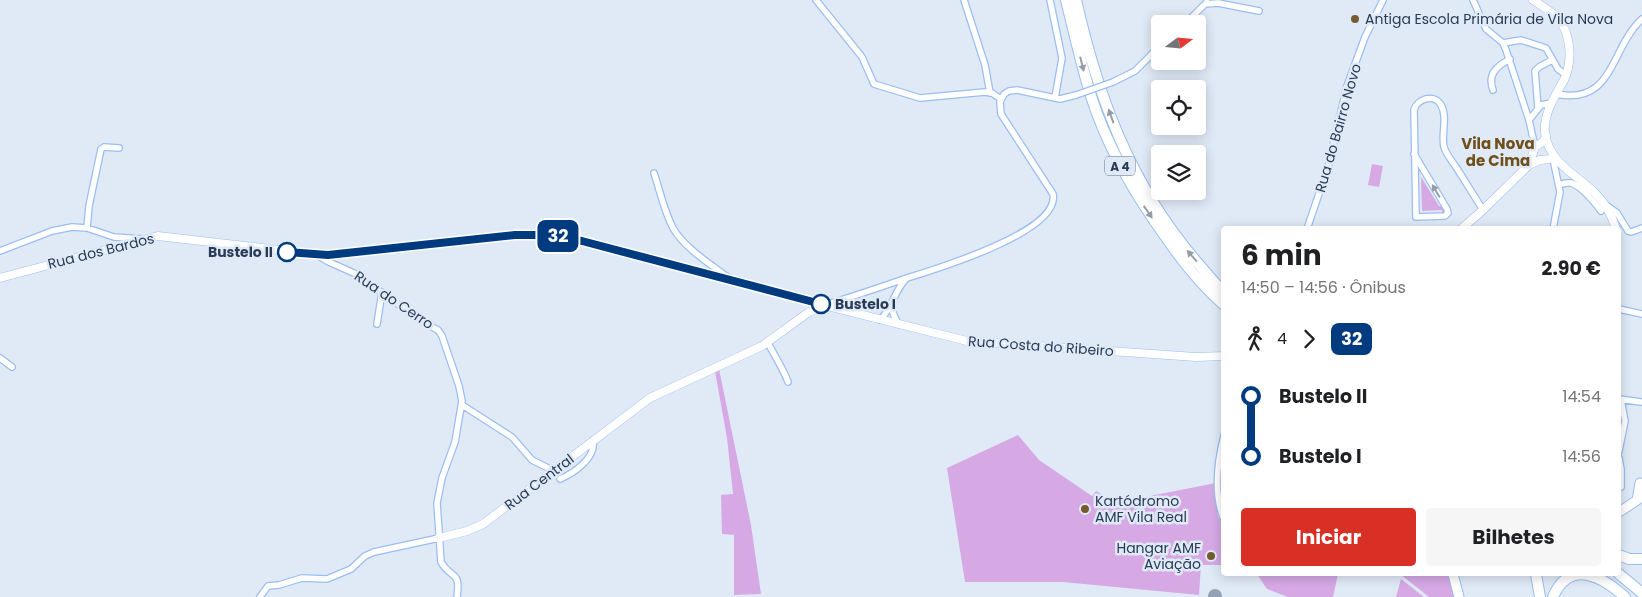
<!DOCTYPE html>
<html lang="pt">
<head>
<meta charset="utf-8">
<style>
	body { margin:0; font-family:Poppins,sans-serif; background:#f6f6f6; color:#202124; height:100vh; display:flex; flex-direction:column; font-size:19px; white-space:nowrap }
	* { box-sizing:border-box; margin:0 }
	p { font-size:16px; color:#757577 }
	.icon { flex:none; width:28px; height:28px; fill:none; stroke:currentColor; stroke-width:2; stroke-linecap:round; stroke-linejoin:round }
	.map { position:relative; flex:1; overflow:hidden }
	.panel { position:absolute; left:1221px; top:226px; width:400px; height:350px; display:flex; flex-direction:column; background:#fff; border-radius:5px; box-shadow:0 2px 12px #0003 }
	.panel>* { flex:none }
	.badge { padding:0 10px; border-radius:8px; font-size:18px; line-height:32px }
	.needle { width:32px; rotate:74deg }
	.fabs { position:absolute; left:1151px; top:15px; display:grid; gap:10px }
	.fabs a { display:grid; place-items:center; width:55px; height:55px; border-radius:5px; background:#fff; box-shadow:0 2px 12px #0003; font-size:25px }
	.map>.badge { position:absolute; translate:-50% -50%; box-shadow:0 0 0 2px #fff }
	.legs { display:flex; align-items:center; gap:8px; height:55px; padding:0 20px; font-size:16px }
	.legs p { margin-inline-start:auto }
	.summary { display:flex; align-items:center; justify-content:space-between; height:85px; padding:0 20px }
	h1 { font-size:28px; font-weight:700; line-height:38px }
	.primary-button { display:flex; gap:10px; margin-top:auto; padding:10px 20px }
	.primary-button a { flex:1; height:58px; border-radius:5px; background:#d93025; color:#fff; font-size:20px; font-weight:700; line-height:58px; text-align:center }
	.primary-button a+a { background:#f6f6f6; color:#202124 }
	ul { padding:0 20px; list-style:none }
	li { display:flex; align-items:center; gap:18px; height:60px; font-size:19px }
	li i { display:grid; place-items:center; width:8px; height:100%; margin:0 6px; background:currentColor }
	li i::after { content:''; width:12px; height:12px; margin:-6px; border:4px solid; border-radius:50%; background:#fff }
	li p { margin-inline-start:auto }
	li:first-child i { background:linear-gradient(#0000 50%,currentColor 0) }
	li:last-child i { background:linear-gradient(currentColor 50%,#0000 0) }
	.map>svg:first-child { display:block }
	.green { fill:#d6a9e5 }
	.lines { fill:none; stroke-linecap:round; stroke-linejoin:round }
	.taxiway { stroke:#94a2b4; stroke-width:14 }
	.street-casing { stroke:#9abef2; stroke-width:8 }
	.secondary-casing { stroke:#9abef2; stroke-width:9 }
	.primary-casing { stroke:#9abef2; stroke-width:11 }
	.highway-casing { stroke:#9abef2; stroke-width:12 }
	.street { stroke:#fff; stroke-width:5.5 }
	.secondary { stroke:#fff; stroke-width:8 }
	.primary { stroke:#fff; stroke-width:9 }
	.highway { stroke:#fff; stroke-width:10 }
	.street-bridge-casing { stroke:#9abef2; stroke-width:8; stroke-linecap:butt }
	.street-bridge { stroke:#fff; stroke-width:5.5 }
	.oneway { fill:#949daa }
	.line-1-casing { stroke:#fff; stroke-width:11 }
	.line-1 { stroke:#003b80; stroke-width:8 }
	.poi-dot { fill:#775b2e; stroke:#e0eaf7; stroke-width:2 }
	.stop-1-dot { fill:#fff; stroke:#003b80; stroke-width:2.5 }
	.labels { text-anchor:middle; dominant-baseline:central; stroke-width:5; stroke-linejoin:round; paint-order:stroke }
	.shield { fill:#e0eaf7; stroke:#607086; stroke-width:1 }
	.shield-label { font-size:12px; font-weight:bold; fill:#293b56 }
	.poi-label { font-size:14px; fill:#293b56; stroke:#e0eaf7; text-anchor:start }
	.street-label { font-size:14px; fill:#293b56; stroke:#e0eaf7 }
	.stop-label { font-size:14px; font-weight:bold; fill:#293b56; stroke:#e0eaf7; text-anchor:end }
	.neighbourhood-label { font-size:15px; font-weight:bold; fill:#6f501b; stroke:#e0eaf7 }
</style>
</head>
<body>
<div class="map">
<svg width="1642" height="597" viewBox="0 0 1642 597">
	<rect width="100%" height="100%" fill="#e0eaf7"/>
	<!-- green -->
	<path class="green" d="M1372 164 1383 166 1379 187 1368 185Z
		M1421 177 1439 206 1446 208 1447 212 1442 215V210L1422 211Z
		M719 369 751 525 761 594 734 595V535L722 534 721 495 733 494 727 438 715 371Z
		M1018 435 1039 460 1092 496 1096 491 1112 500 1124 501 1216 483 1218 517 1224 525V565H1201L1199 595 1063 582H965L947 468Z
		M1257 574H1338L1333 597H1288L1267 589Z
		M1400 574H1446L1452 581 1457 597H1429Z
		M1401 579 1424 597H1396Z"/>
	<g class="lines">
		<!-- taxiway -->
		<path class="taxiway" d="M1215 597V596"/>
		<defs>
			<path id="street" d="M816 0 862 57 874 84 920 98 985 92 992 93 1001 99
				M964 0 985 65 990 93
				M1050 0 1062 58 1055 98
				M1473 0 1486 29 1503 43 1506 50 1529 120 1535 147
				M1205 4 1218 3 1259 11
				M1185 24 1207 2
				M1503 43 1521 40 1546 48 1558 69 1566 75
				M1113 82 1135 71 1160 46
				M1493 90C1487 74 1497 66 1510 59
				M1556 94C1614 106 1610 48 1642 19
				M1538 108 1535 71 1539 67 1552 60
				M1529 120 1541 105 1551 103
				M1414 154 1447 209 1448 213 1445 216 1416 217 1414 110C1417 99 1434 93 1441 105 1448 117 1441 134 1444 147 1446 154 1452 161 1456 167 1465 181 1474 196 1483 210
				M1553 159 1560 192 1553 229
				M654 173C660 191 664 211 673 228 684 248 712 265 730 279
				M1559 185C1562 184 1568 182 1571 183 1581 186 1595 203 1601 211
				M1606 205 1617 213 1628 231 1631 232 1642 228
				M87 228 89 206 101 149 104 147 119 148
				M1307 229 1328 167 1347 86 1365 37 1383 0
				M0 251 52 231 72 227 87 228 114 237 142 239
				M317 255 329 262 356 274 424 323 438 330 442 336 459 386 462 401 455 442 442 478 437 503 441 562C451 580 461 569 457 597
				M893 303V313L898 324
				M825 305C851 297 878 288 904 279 933 270 1061 232 1053 194L1001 114 1000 102 1004 94 1009 91 1017 90 1060 99 1076 95
				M1619 309 1642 314
				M880 320C892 309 894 292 905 280
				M377 324 382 292
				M768 343C775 357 783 368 788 382
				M0 358 12 367
				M1619 399 1641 402
				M462 405 512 437 532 460 554 471
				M1224 436C1217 463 1214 495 1224 520
				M1619 451 1625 421 1621 400
				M1619 458 1621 469V487
				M560 479C574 473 596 458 593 441
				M260 597 268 586 279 585 302 578 327 579 351 569 365 556 374 552 439 538"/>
			<path id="secondary" d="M1533 0C1542 6 1551 11 1558 18 1571 34 1573 61 1564 80 1555 96 1543 114 1545 133 1549 163 1576 174 1595 193 1605 203 1612 215 1616 229
				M1529 165 1535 147 1544 141 1546 136
				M1461 229 1483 210 1529 165 1540 160 1551 159 1557 161
				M0 278 158 236 323 255 515 235H545L581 241 807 301 967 341 1196 357 1224 356
				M439 538 467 531 483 524 650 398 762 346 809 312 825 305"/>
			<path id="primary" d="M1637 500 1640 483
				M1619 512 1642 497
				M1453 574 1459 597"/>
			<path id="highway" d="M1066 0C1074 32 1081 64 1091 96 1107 147 1134 193 1165 236 1182 261 1201 285 1224 305
				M1076 0C1098 97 1130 184 1196 261 1205 271 1214 283 1224 292
				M1619 555 1629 559H1642
				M1536 574 1540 597
				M1619 574 1642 593
				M1553 597C1570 558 1603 577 1625 597"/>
		</defs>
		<!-- street casing -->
		<use href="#street" class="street-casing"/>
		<!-- secondary casing -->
		<use href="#secondary" class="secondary-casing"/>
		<!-- primary casing -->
		<use href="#primary" class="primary-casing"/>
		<!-- highway casing -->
		<use href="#highway" class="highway-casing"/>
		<!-- street -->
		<use href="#street" class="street"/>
		<!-- secondary -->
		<use href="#secondary" class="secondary"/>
		<!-- primary -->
		<use href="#primary" class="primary"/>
		<!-- highway -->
		<use href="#highway" class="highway"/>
		<defs>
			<path id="street-bridge" d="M1076 95 1113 82"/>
		</defs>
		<!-- street-bridge casing -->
		<use href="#street-bridge" class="street-bridge-casing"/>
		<!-- street-bridge -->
		<use href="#street-bridge" class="street-bridge"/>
	</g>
	<!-- one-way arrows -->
	<defs><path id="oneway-solid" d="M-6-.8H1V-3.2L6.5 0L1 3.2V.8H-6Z" transform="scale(1.25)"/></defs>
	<g class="oneway">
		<use href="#oneway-solid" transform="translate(1082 64) rotate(76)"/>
		<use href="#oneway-solid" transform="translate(1111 116) rotate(-110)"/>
		<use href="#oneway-solid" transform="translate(1436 191) rotate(-121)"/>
		<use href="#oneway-solid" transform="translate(1148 212) rotate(55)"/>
		<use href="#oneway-solid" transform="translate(1192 256) rotate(-131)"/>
	</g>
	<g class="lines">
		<defs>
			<path id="line-1" d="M287 252 328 255 515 235H545L582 241 821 304"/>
		</defs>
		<!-- line-1 casing -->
		<use href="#line-1" class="line-1-casing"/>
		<!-- line-1 -->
		<use href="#line-1" class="line-1"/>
	</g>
	<!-- markers -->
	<g class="poi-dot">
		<circle cx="1355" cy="19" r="5"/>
		<circle cx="1085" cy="509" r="5"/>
		<circle cx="1211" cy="556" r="5"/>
	</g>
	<g class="stop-1-dot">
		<circle cx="287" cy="252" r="9"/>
		<circle cx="821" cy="304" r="9"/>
	</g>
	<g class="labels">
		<!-- shield labels -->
		<rect class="shield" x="1105" y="156.5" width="30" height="19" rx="4"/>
		<g class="shield-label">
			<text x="1120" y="166">A 4</text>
		</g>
		<!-- poi labels -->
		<g class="poi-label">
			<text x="1365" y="19">Antiga Escola Primária de Vila Nova</text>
			<text x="1095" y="501">Kartódromo<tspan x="1095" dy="16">AMF Vila Real</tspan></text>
			<text x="1201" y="548" text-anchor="end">Hangar AMF<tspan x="1201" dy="16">Aviação</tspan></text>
		</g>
		<!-- street labels -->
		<g class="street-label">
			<text transform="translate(1338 128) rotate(-74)">Rua do Bairro Novo</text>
			<text transform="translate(101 251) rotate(-14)">Rua dos Bardos</text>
			<text transform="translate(394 300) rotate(34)">Rua do Cerro</text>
			<text transform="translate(1041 346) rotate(4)">Rua Costa do Ribeiro</text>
			<text transform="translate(539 482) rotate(-37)">Rua Central</text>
		</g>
		<!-- stop labels -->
		<g class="stop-label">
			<text x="273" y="252">Bustelo II</text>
			<text x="835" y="304" text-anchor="start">Bustelo I</text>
		</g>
		<!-- neighbourhood labels -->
		<g class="neighbourhood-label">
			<text x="1498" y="143">Vila Nova<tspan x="1498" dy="17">de Cima</tspan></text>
		</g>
	</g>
</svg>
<div class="fabs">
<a><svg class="needle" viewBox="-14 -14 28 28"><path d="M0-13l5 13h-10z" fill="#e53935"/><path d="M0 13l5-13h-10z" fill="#757577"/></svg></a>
<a><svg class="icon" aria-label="locate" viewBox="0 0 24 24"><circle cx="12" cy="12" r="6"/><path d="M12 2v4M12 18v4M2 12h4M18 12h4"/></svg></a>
<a><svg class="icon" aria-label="layers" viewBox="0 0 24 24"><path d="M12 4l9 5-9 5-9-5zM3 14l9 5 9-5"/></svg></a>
</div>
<b class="badge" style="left:558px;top:236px;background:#003b80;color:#fff">32</b>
<section class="panel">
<div class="summary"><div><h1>6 min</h1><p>14:50 – 14:56 · Ônibus</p></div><b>2.90 €</b></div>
<div class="legs"><svg class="icon" aria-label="walk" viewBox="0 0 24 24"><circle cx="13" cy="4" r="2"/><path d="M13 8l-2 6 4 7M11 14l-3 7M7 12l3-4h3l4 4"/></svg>4<svg class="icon" aria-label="forward" viewBox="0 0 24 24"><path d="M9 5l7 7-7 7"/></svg><b class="badge" style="background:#003b80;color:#fff">32</b></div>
<ul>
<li><i style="color:#003b80"></i><b>Bustelo II</b><p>14:54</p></li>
<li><i style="color:#003b80"></i><b>Bustelo I</b><p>14:56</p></li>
</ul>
<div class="primary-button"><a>Iniciar</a><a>Bilhetes</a></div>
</section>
</div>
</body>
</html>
